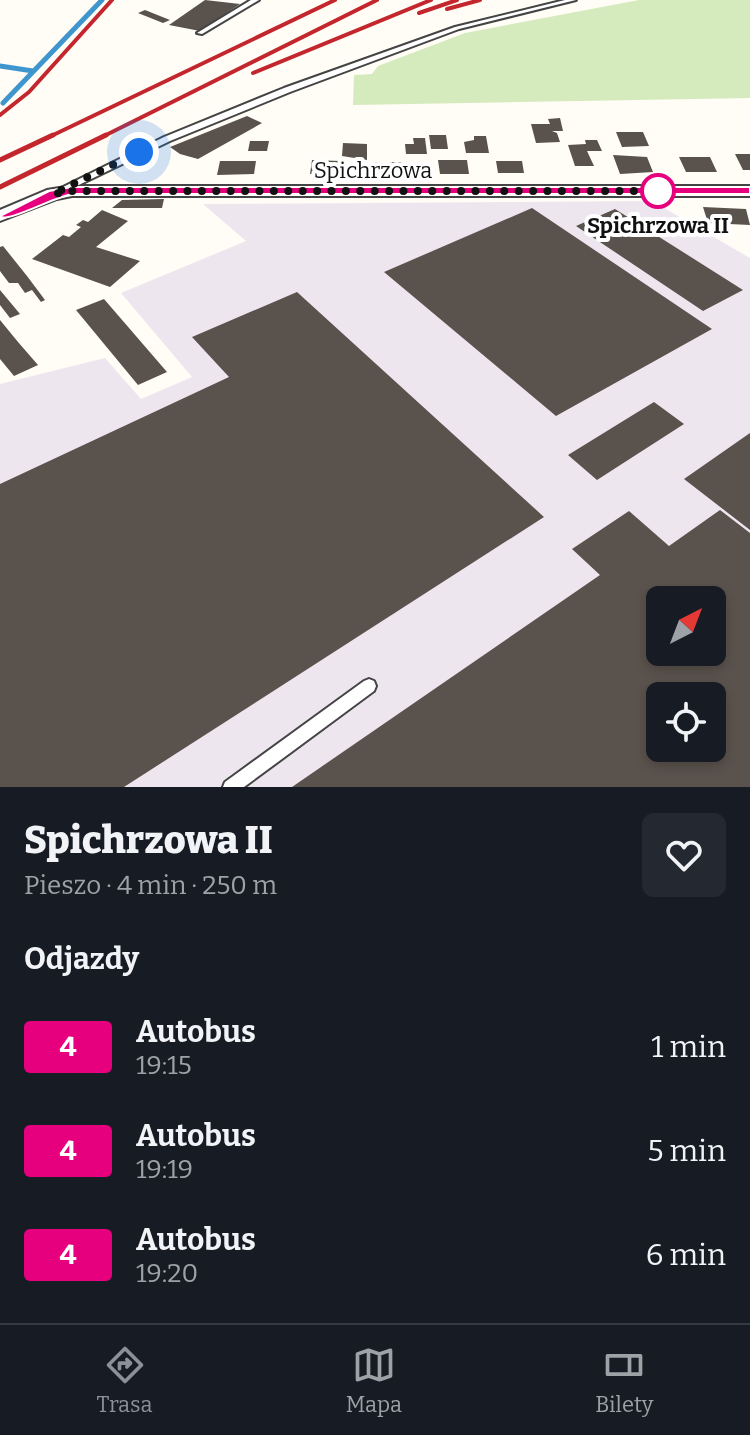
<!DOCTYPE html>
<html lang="pl">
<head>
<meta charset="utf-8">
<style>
	body { margin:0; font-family:Bitter,serif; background:#242831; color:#f1f3f6; height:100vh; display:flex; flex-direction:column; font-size:30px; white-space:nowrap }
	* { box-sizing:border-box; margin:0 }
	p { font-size:26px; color:#9ea1a6 }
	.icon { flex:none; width:44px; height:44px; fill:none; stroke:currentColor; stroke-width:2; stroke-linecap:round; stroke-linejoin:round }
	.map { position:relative; height:787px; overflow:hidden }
	.panel { display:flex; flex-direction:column; background:#171b24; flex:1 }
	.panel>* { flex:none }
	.badge { padding:0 16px; border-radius:6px; font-size:28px; line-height:52px }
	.needle { width:52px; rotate:42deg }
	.buttons { position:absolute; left:646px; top:586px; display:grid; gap:16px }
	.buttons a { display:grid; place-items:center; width:80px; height:80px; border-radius:12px; background:#171b24; box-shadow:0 4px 12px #0003; font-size:40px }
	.you { position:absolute; width:40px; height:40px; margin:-20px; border:6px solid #fff; border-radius:50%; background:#1a73e8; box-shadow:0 0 0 12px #1a73e833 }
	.map>.badge { position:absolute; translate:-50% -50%; box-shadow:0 0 0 4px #fff }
	h2 { padding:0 24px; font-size:30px; line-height:72px }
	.round { display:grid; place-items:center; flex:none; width:84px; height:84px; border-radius:12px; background:#242831 }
	.summary { display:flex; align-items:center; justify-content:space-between; height:136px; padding:0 24px }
	h1 { font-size:38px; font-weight:800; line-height:60px }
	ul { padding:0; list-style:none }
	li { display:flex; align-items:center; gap:24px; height:104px; padding:0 24px }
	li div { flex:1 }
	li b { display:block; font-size:30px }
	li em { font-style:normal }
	li .badge { min-width:88px; font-weight:700; text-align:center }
	.dock { display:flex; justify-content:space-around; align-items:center; height:112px; border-top:2px solid #363941; background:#171b24; font-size:22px; color:#9ea1a6 }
	.dock a { display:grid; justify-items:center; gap:4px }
	.dock .selected { color:#8c9099 }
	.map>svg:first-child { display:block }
	.industrial { fill:#eee6ef; fill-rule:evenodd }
	.green { fill:#d5ebbd }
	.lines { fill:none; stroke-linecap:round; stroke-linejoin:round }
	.stream { stroke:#3f96cf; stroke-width:5 }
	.building { fill:#5a524d; fill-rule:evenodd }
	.service-casing { stroke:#444; stroke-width:4 }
	.minor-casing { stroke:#444; stroke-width:4 }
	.service { fill:#fff; fill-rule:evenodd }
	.minor { fill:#fff; fill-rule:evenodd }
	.rail-far1 { stroke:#c4262e; stroke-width:4 }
	.rail { stroke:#c4262e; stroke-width:5 }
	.line { fill:#e6007e; stroke:#fff; stroke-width:2 }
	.walk { stroke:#111; stroke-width:8; stroke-dasharray:0 14.4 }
	.stop-dot { fill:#fff; stroke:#e6007e; stroke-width:4 }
	.labels { text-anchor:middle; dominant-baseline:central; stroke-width:8; stroke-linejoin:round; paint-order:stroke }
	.far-street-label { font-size:22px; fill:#111; stroke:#fff }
	.far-stop-label { font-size:22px; font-weight:bold; fill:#111; stroke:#fff }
</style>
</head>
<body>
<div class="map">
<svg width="750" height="787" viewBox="0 0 750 787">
	<rect width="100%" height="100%" fill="#fffdf5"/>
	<!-- industrial -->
	<path class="industrial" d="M652 201 750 258V787H0V384L105 358 141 399 192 377 121 293 246 241 203 204ZM660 600H712V652H660ZM660 696H712V748H660Z"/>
	<!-- green -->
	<path class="green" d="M639 0H750V98L353 105 354 75 372 74 378 66 465 33Z"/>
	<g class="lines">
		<!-- stream -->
		<path class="stream" d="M0 66 33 71
			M3 103 102 0"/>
	</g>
	<!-- building -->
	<path class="building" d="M205 0 240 4 200 31 169 25Z
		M145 10 170 20 163 23 138 13Z
		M247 116 262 123 198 159 180 154 170 147Z
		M560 118 563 131H552L557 133 560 142 536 143 531 124H550L548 119Z
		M616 132H643L649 146 622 147Z
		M429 135H446L448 149H431Z
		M474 136H486L489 153H466L464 142 474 140Z
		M413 138H425L427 154H406L405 144H414Z
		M585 140H597L602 151H587L594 166H575L568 145 586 144Z
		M250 141H269L267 151H248Z
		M343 143 367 144V160L342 156Z
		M735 154H750V170H743Z
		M613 155 647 157 653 172 620 174Z
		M679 157H710L717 172H686Z
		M312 160 340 161 339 174H310Z
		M438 160H467L469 174H440Z
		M220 161H256L254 174 217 175Z
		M496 161H522L524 173H498Z
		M375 162H404L405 174 375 175Z
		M164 199 162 208H112L122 200Z
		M703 207 746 209 750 225 708 223Z
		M532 208 712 329 556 416 384 272Z
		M615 209 743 290 703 311 576 226Z
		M102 210 128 221 96 247 140 261 110 287 32 259 63 235 69 237 81 227 76 225 83 220 88 222Z
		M3 246 27 276 45 300 41 302 32 290 25 293 18 283H9L0 271V247Z
		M0 290 20 314 10 318 0 305Z
		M297 292 544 517 124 787H0V484L229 377 192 337Z
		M104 299 167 372 138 385 76 310Z
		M0 320 18 342 38 365 14 376 0 359Z
		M654 402 684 424 597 480 568 455Z
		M750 433V530L684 479Z
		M720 510 750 533V787H292L600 575 572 549 629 511 669 546ZM660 600H712V652H660ZM660 696H712V748H660Z"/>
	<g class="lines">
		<defs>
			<path id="service" d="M251 0H259L202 34 197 33Z
				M565 0H576L459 29 290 92 170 141 60 194H54L53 192 164 137 284 88 455 27Z
				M369 679 374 681 376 686 374 691 244 787H223L225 782 364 681Z"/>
			<path id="minor" d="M72 186H750V196H72L57 199 0 221V210L47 190Z"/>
		</defs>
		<!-- service casing -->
		<use href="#service" class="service-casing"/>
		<!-- minor casing -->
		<use href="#minor" class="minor-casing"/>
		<!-- service -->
		<use href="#service" class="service"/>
		<!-- minor -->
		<use href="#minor" class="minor"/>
		<!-- rail-far1 -->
		<path class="rail-far1" d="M447 9 480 0
			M419 13 457 0
			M253 73 431 0
			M0 115 29 92 112 0
			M49 137 335 0
			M102 137 377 0"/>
		<!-- rail -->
		<path class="rail" d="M0 160 53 135
			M0 187 106 135"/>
	</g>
	<!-- line -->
	<path class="line" d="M72 187H750V194H72C54 197 5 224 0 216L49 191Z"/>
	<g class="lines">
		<!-- walk -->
		<path class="walk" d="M139 152 53 194 72 191H658"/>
	</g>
	<!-- markers -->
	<circle class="stop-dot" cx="658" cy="191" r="16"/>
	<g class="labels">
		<!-- far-street labels -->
		<g class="far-street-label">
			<text x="373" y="170">Spichrzowa</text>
		</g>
		<!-- far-stop labels -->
		<g class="far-stop-label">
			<text x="658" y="225">Spichrzowa II</text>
		</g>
	</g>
</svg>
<div class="buttons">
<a><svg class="needle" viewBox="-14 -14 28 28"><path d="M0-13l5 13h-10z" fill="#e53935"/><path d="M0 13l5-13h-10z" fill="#9ea1a6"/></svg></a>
<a><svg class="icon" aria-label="locate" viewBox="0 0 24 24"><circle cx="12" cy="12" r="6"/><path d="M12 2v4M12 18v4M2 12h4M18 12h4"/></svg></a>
</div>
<div class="you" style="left:139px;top:152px"></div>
</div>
<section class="panel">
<div class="summary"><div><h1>Spichrzowa II</h1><p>Pieszo · 4 min · 250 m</p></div><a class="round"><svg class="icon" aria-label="heart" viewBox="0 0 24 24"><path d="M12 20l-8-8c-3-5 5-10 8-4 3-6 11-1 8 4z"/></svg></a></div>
<h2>Odjazdy</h2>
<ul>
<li><span class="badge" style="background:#e6007e;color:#fff">4</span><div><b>Autobus</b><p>19:15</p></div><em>1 min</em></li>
<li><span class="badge" style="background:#e6007e;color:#fff">4</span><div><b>Autobus</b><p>19:19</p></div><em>5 min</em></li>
<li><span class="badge" style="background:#e6007e;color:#fff">4</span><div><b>Autobus</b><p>19:20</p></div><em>6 min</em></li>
</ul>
</section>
<nav class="dock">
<a class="selected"><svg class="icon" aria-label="directions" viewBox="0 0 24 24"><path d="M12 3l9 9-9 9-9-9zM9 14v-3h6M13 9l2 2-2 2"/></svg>Trasa</a>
<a><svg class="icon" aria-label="map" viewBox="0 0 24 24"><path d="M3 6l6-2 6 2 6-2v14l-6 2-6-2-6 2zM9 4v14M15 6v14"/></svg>Mapa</a>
<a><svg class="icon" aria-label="tickets" viewBox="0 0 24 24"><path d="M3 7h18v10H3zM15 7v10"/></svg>Bilety</a>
</nav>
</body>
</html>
